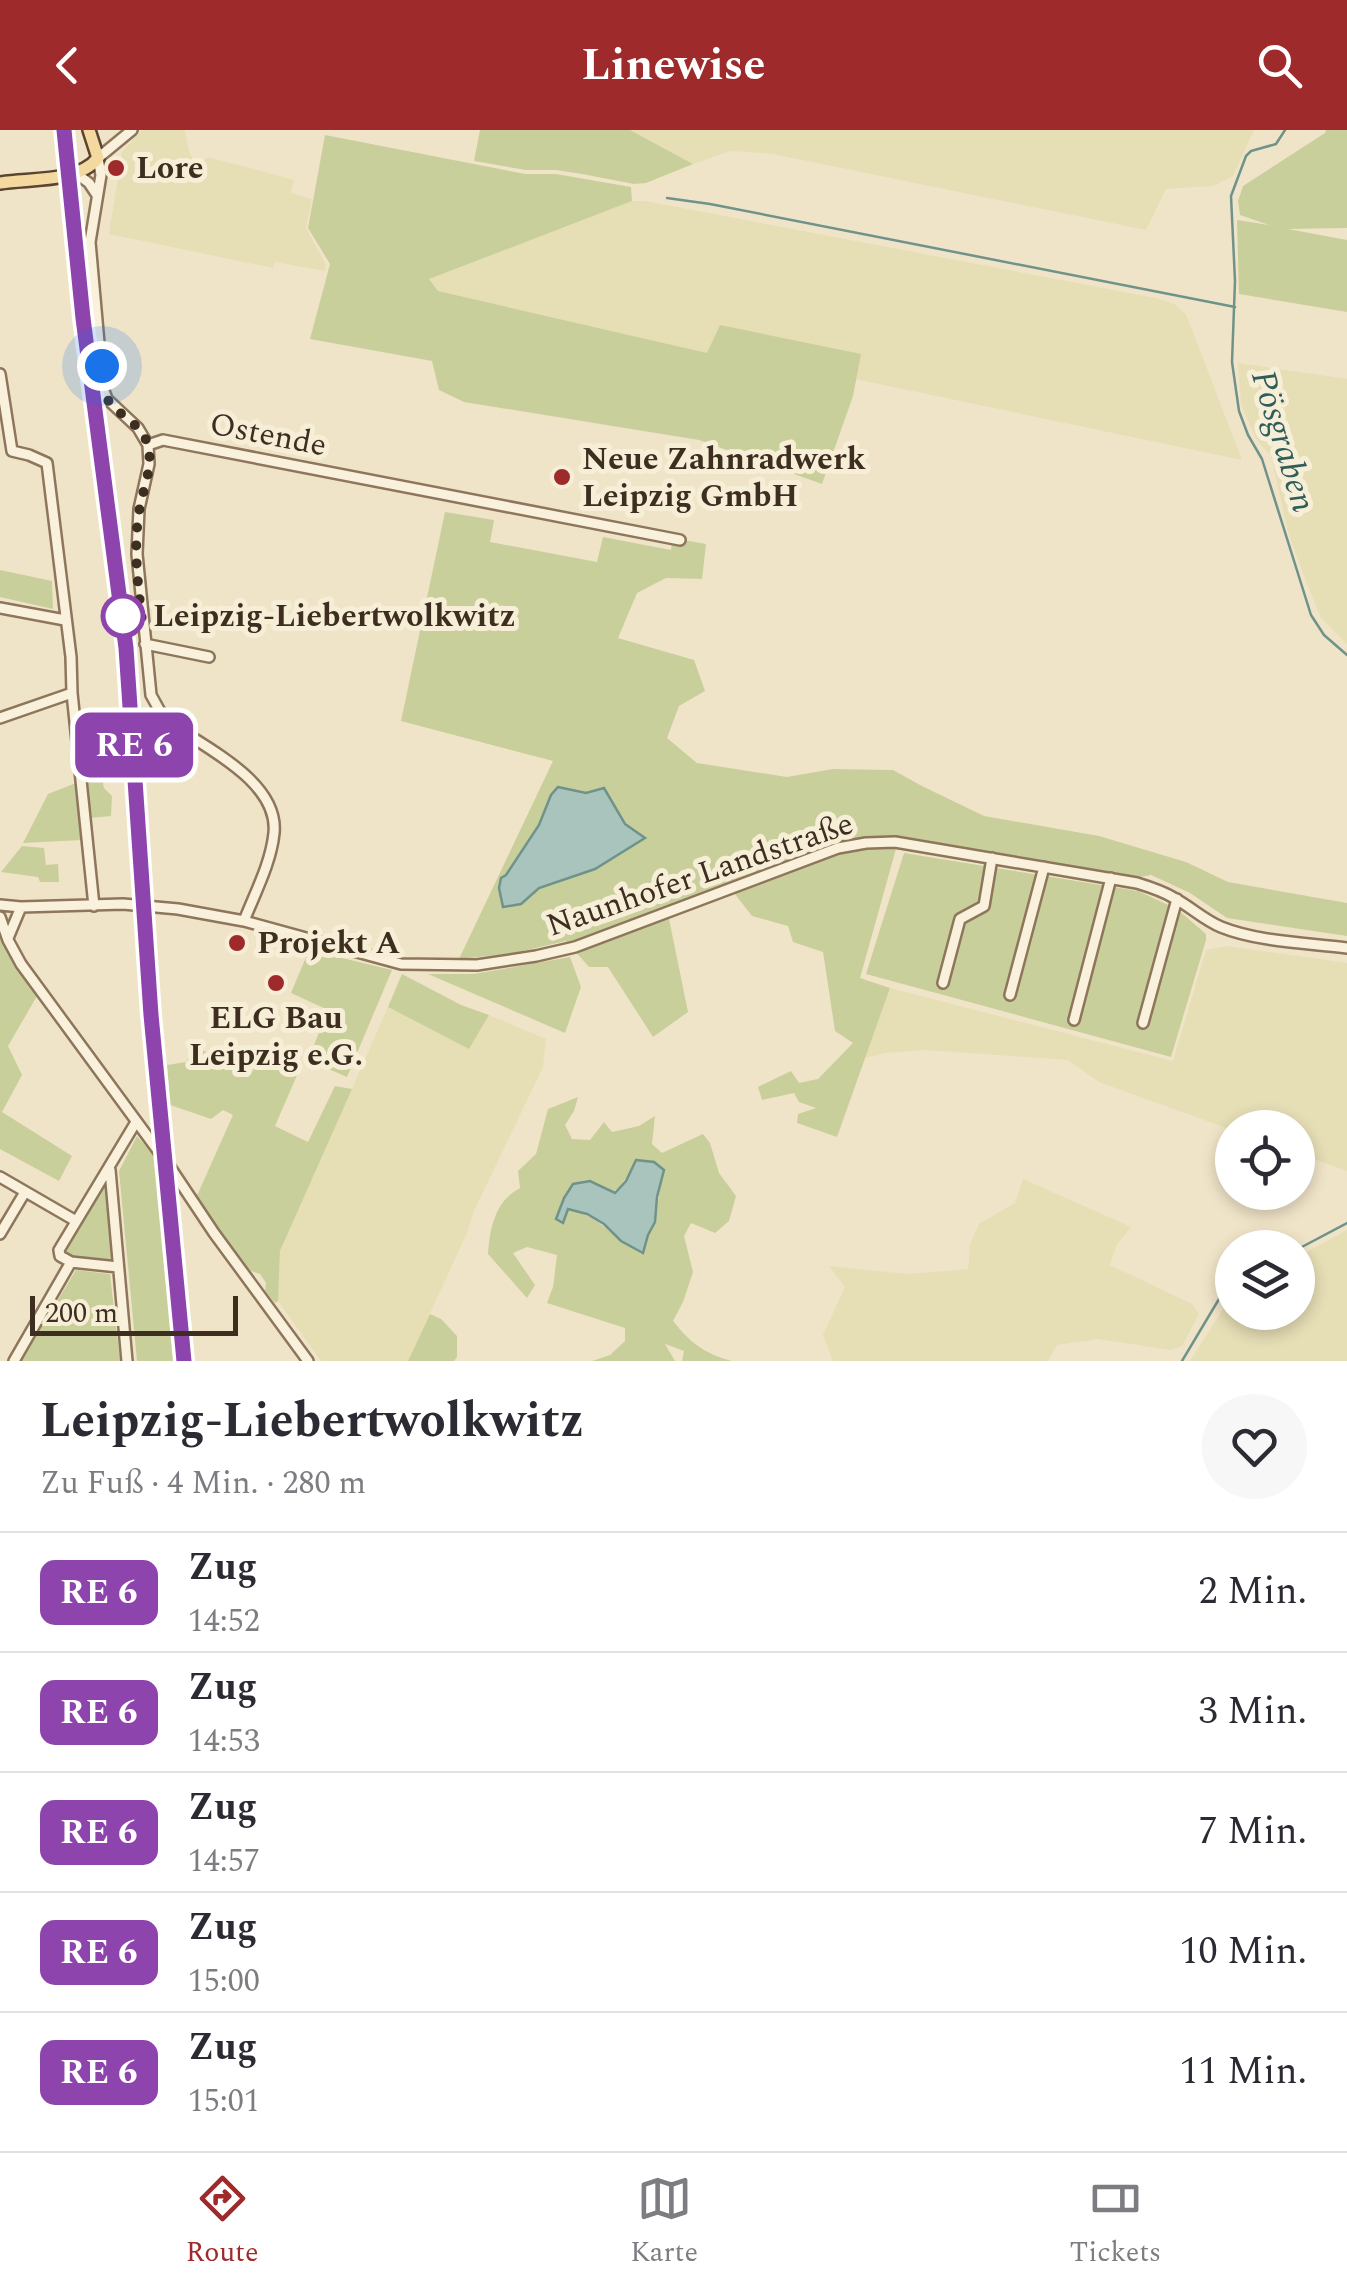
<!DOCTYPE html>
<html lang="de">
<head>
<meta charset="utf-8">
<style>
	body { margin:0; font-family:Spectral,serif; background:#f7f7f7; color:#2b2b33; height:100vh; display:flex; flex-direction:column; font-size:38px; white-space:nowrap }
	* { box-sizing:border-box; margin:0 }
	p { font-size:32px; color:#7c7c81 }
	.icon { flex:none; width:55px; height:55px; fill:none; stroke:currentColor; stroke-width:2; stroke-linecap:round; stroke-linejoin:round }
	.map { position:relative; height:1231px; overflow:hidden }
	.sheet { display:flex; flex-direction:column; background:#fff; flex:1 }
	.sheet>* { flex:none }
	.badge { padding:0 20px; border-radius:15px; font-size:35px; line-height:65px }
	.fabs { position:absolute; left:1215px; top:980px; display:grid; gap:20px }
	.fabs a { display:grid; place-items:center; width:100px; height:100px; border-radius:50%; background:#fff; box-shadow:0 5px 15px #0003; font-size:50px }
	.scale { position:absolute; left:30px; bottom:25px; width:208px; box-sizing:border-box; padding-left:10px; border:5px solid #3d2e20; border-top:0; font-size:28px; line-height:35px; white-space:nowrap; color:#3d2e20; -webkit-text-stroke:8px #f7eed8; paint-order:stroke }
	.you { position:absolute; width:50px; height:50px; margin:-25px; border:8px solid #fff; border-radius:50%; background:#1a73e8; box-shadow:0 0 0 15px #1a73e833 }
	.map>.badge { position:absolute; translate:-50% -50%; box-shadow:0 0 0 5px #fff }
	.round { display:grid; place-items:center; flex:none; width:105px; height:105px; border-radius:52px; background:#f7f7f7 }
	.summary { display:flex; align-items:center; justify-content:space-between; height:170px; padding:0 40px }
	h1 { font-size:48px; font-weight:700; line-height:75px }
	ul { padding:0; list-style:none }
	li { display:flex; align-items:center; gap:30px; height:120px; padding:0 40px; border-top:2px solid #e1e1e2 }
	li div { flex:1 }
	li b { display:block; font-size:38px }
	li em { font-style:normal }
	li .badge { min-width:110px; font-weight:700; text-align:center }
	header { display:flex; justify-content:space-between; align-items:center; height:130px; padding:0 40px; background:#9e2a2b; color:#fff; font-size:45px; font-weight:700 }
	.dock { display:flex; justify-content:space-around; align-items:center; height:140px; border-top:2px solid #e1e1e2; background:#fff; font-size:28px; color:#7c7c81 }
	.dock a { display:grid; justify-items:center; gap:5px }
	.dock .active { color:#9e2a2b }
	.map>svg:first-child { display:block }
	.farmland { fill:#e6deb5 }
	.green { fill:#c9cf9b; fill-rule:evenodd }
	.water { fill:#a9c4bc; stroke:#6f938a; stroke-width:2.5 }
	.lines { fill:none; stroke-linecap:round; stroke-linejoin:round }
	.stream { stroke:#6f938a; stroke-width:2.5 }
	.minor-casing { stroke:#8d765c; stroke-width:14 }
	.major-casing { stroke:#5b4430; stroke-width:16 }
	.minor { stroke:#faf1dc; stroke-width:9 }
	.major { stroke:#f3d9a0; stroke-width:11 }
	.rail { stroke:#3d2e20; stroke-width:2.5; stroke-dasharray:18 18; stroke-linecap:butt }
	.line-casing { stroke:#fff; stroke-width:22 }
	.line { stroke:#8e44ad; stroke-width:15 }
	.walk { stroke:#3d2e20; stroke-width:10; stroke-dasharray:0 18 }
	.poi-dot { fill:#9e2a2b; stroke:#f7eed8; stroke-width:4 }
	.stop-dot { fill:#fff; stroke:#8e44ad; stroke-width:5 }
	.labels { text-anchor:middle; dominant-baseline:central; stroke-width:10; stroke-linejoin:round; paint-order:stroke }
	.poi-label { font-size:32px; font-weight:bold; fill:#3d2e20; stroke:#f7eed8; text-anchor:start }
	.street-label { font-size:32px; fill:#3d2e20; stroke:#f7eed8 }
	.stop-label { font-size:32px; font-weight:bold; fill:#3d2e20; stroke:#f7eed8; text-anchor:start }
	.water-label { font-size:35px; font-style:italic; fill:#2f5d5a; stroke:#f7eed8 }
</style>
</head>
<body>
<header><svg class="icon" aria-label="back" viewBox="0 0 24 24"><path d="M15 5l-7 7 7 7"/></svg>Linewise<svg class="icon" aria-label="search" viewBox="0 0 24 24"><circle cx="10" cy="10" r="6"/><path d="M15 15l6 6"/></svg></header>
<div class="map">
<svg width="1347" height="1231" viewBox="0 0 1347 1231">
	<rect width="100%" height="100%" fill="#f0e4c8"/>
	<!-- farmland -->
	<path class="farmland" d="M142 0H185L189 22 196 35 208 27 294 50 291 63 312 69 306 98 326 135 325 141 275 132 273 138 109 104 122 22Z
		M630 0H1254L1233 46 1213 56 1166 59 1146 100 773 24 731 21 693 34Z
		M632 71H645L1156 168 1174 174 1186 184 1242 330 855 249 861 224 707 223 438 161 428 148Z
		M1238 233 1347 249V514L1321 488 1304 446 1288 402 1271 326 1256 309 1241 274Z
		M1227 816 1347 833V1041L1298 1023V998H1232V1000L1099 952 1068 930 924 920 885 923 865 928 890 858 1173 931 1206 820Z
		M388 877 469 919 489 885 546 909 543 937 474 1081 467 1103 408 1231H321L278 1171 280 1121Z
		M1023 1049 1131 1097 1117 1114 1110 1135 1192 1174 1199 1184 1182 1216 1171 1220 1098 1209 1057 1215 1048 1231H833L823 1205 845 1157 829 1136 908 1144 968 1139 970 1114 979 1094 1015 1073Z
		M1347 1100V1231H1190L1232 1165V1182H1298V1127Z"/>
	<!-- green -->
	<path class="green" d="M480 0H630L693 34 646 53 634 54 582 44 556 40H526L474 31Z
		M1326 0H1347V98L1288 99 1347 110V182L1239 164 1237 90 1269 95 1240 85 1238 71 1243 56 1325 3Z
		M325 5 525 44H556L631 57 632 71 429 149 438 161 707 223 720 195 861 224 853 266 822 354 699 310 464 272 439 260 432 231 310 209 330 134 308 98Z
		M445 382 494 390 490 412 597 432 603 407 671 420 673 408 706 414 702 449 666 448 637 463 618 508 694 530 705 561 679 576 667 608 697 633 787 647 833 639 893 640 922 656 984 686 1099 706 1186 732 1228 752 1347 773V806L1227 788 1190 763 1151 745 1112 752 896 719 860 848 890 858 837 1007 797 993 798 984 816 978 799 972 794 963 762 970 758 957 791 941 799 953 818 949 853 913 835 901 823 822 793 812 788 796 752 786 727 754 667 779 688 882 653 907 608 837H589L566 811 514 823 459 829 553 631 401 591Z
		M0 440 52 451 53 479 0 467Z
		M102 618H105C109 629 110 643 103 653L104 658 112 666 111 686 91 688 86 644 104 641Z
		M76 653 82 710 23 713 48 664Z
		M22 716 44 718 46 735 58 734 59 752H40L38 747 1 742Z
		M904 723 1138 761 1177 779 1206 804V810L1171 927 866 844Z
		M0 807 17 837 37 866 8 916 22 945 2 982 72 1026 59 1051 0 1019Z
		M309 820 392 840 347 947 308 930 328 880 291 863Z
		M570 827 581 857 565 903 428 844H474Z
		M402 844 461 875 489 885 469 919 388 877Z
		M194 916 251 944 262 923 298 943 275 996 308 1012 335 956 352 959 280 1121 278 1171 275 1173 265 1161 266 1153 260 1144 248 1140 195 1070 233 985 223 980 211 989 170 975 167 935 186 932Z
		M578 967 574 981 565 995 572 1009 590 1010 604 992 612 1002 639 996 655 986 652 1014 662 1023 703 1004 710 1013 719 1043 736 1066 729 1091 715 1103 691 1093 684 1106 693 1142 683 1172 673 1191C691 1213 703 1223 732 1231H682L684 1221 665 1214 675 1231H592L610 1225 625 1211V1198L547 1173 553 1157 557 1125 527 1117 513 1123 535 1155 527 1168 488 1124C490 1098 495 1071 520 1058L518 1041 536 1024 548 979ZM636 1030 664 1040C658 1062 658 1086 648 1105L621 1111C604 1095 591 1085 568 1079 608 1066 616 1070 636 1030Z
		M137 1006 161 1033 178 1231H137L119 1041Z
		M168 1042 175 1052 194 1231H187Z
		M105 1052 107 1053 114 1132 74 1129 66 1125 64 1120Z
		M76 1140 110 1144 120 1231H21Z
		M430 1184 441 1189 457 1206V1227L454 1231H408Z"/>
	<!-- water -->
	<path class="water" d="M558 657 586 663 604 658 625 694 645 708 595 739 539 758 521 774 503 777 499 758 501 748 506 745 539 695 551 665Z
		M636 1030 654 1032 664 1040 657 1067 655 1092 648 1105 643 1123 621 1111 604 1094 587 1084 568 1079 563 1093 556 1089 564 1068 573 1054 590 1051 615 1063 626 1051Z"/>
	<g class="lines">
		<!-- stream -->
		<path class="stream" d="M1285 0 1276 14 1251 21 1246 26 1231 66 1235 151 1232 232 1239 281 1248 305 1262 329 1311 485 1324 505 1347 525
			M667 68 710 74 1235 177
			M1298 1119 1347 1093
			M1182 1231 1222 1164 1232 1154"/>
		<defs>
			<path id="minor" d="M132 0 98 28 101 45 90 112 103 258 107 269 138 298 148 315 149 334 139 379 137 424 151 565 162 585 173 595C208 619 279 653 274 703 271 733 255 763 244 791
				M77 44 89 53 97 65
				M0 244 12 321 29 325 47 333 71 527 72 563 94 776
				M148 315 163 310 680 410
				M0 478 65 490
				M145 514 209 527
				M0 588 72 563
				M0 775 21 777 123 774 178 779 244 791 401 834 477 835 536 826 575 817 838 718 866 713 895 712 1137 753C1150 757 1163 761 1174 768 1191 777 1204 790 1221 797 1258 812 1308 813 1347 818
				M0 787 8 810 21 834 170 1037 214 1103 308 1231
				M8 808 21 777
				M943 853 960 789 984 776 992 728
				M1010 865 1044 737
				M1074 890 1111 748
				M1143 893 1177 769
				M110 1040 127 1231
				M0 1047 76 1091
				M0 1104 25 1062
				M118 1137 71 1132 60 1126 59 1120 136 992
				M14 1231 71 1132"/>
			<path id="major" d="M0 53C30 48 78 53 98 28L89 0"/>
		</defs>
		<!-- minor casing -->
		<use href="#minor" class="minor-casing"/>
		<!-- major casing -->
		<use href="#major" class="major-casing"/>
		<!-- minor -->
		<use href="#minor" class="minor"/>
		<!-- major -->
		<use href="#major" class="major"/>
		<!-- rail -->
		<path class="rail" d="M64 0 83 188 110 385 130 557 154 921 184 1231"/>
	</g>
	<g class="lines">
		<defs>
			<path id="line" d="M64 0 83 188 126 518 151 885 184 1231"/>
		</defs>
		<!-- line casing -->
		<use href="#line" class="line-casing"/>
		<!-- line -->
		<use href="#line" class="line"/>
		<!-- walk -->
		<path class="walk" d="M102 236C102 246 101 258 106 267 118 288 145 293 149 320 152 342 142 361 139 382 133 417 138 455 142 491L123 486"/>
	</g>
	<!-- markers -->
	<g class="poi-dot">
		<circle cx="116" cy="38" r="10"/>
		<circle cx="562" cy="347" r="10"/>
		<circle cx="237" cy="813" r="10"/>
		<circle cx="276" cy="853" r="10"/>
	</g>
	<circle class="stop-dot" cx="123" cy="486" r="20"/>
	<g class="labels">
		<!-- poi labels -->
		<g class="poi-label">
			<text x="136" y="38">Lore</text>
			<text x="582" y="329">Neue Zahnradwerk<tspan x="582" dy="37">Leipzig GmbH</tspan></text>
			<text x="257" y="813">Projekt A</text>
			<text x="276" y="888" text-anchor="middle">ELG Bau<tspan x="276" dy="37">Leipzig e.G.</tspan></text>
		</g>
		<!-- street labels -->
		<g class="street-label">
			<text transform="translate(268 305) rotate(11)">Ostende</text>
			<text transform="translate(700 745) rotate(-19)">Naunhofer Landstraße</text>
		</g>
		<!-- stop labels -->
		<g class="stop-label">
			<text x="153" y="486">Leipzig-Liebertwolkwitz</text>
		</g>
		<!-- water labels -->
		<g class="water-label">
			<text transform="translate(1283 311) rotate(73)">Pösgraben</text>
		</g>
	</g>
</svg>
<div class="fabs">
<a><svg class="icon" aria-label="locate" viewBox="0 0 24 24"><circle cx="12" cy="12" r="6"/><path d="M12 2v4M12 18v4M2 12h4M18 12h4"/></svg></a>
<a><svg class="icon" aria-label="layers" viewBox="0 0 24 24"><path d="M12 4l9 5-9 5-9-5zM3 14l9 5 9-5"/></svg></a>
</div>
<div class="scale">200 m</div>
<div class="you" style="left:102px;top:236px"></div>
<b class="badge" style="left:134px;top:615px;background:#8e44ad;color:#fff">RE 6</b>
</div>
<section class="sheet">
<div class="summary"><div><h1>Leipzig-Liebertwolkwitz</h1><p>Zu Fuß · 4 Min. · 280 m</p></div><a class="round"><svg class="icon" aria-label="heart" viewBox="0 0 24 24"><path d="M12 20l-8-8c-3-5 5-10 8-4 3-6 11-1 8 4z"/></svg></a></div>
<ul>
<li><span class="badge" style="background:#8e44ad;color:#fff">RE 6</span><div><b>Zug</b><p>14:52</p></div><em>2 Min.</em></li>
<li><span class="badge" style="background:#8e44ad;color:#fff">RE 6</span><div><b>Zug</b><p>14:53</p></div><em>3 Min.</em></li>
<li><span class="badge" style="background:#8e44ad;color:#fff">RE 6</span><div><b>Zug</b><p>14:57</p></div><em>7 Min.</em></li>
<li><span class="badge" style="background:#8e44ad;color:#fff">RE 6</span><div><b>Zug</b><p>15:00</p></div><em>10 Min.</em></li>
<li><span class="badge" style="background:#8e44ad;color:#fff">RE 6</span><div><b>Zug</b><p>15:01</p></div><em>11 Min.</em></li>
</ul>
</section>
<nav class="dock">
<a class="active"><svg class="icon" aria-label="directions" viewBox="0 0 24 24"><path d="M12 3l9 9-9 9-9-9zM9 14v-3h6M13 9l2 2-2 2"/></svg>Route</a>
<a><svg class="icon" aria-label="map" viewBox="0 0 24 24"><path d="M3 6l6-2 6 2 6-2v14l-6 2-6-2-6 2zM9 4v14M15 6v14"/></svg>Karte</a>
<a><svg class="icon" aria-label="tickets" viewBox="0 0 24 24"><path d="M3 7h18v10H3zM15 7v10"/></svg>Tickets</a>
</nav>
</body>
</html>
